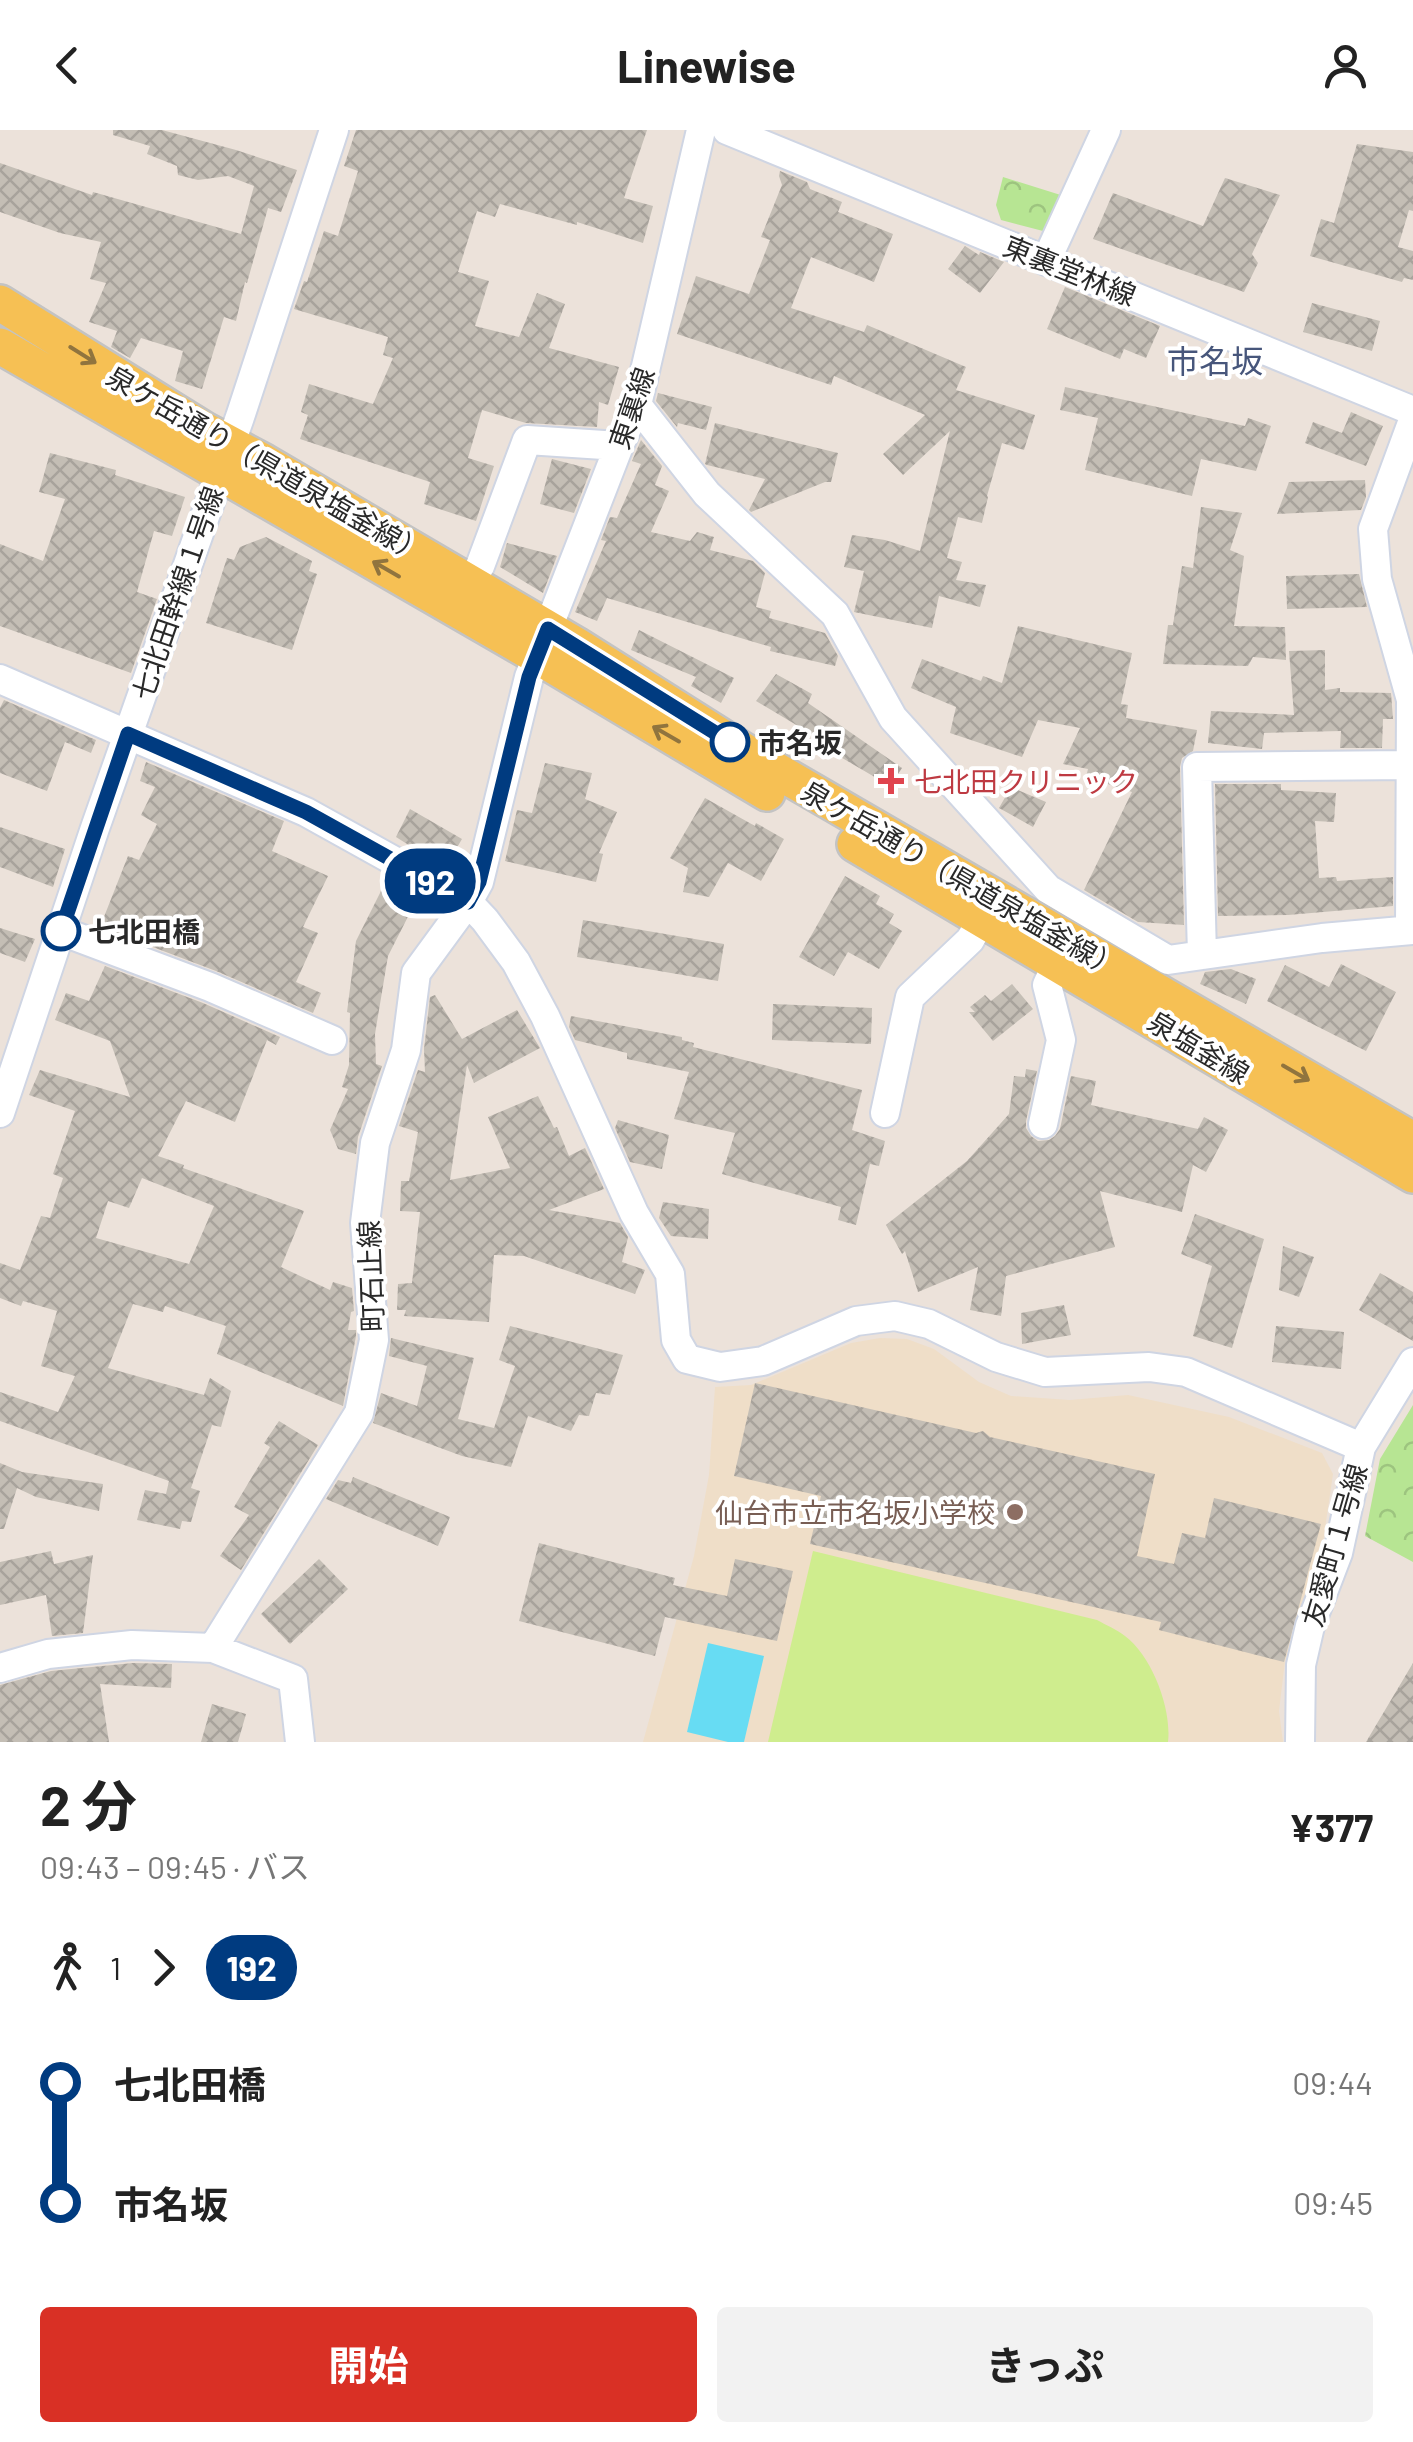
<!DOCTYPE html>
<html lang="ja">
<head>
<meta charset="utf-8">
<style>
	body { margin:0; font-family:Barlow,"Noto Sans JP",sans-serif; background:#f2f2f2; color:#222; height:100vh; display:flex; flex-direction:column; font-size:38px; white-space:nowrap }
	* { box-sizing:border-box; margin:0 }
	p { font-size:32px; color:#767676 }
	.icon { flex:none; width:55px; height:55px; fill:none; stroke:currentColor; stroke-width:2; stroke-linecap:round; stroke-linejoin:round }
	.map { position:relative; height:1612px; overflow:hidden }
	.details { display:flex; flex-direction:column; background:#fff; flex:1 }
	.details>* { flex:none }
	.badge { padding:0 20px; border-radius:32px; font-size:35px; line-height:65px }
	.map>.badge { position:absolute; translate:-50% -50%; box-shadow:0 0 0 5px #fff }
	.legs { display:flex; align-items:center; gap:15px; height:110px; padding:0 40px; font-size:32px }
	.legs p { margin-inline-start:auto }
	.head { display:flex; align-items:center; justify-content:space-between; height:170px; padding:0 40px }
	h1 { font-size:55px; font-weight:700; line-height:75px }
	.primary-button { display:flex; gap:20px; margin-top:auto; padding:20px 40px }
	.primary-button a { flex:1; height:115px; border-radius:10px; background:#d93025; color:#fff; font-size:40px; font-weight:700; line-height:115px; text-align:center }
	.primary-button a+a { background:#f2f2f2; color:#222 }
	ul { padding:0 40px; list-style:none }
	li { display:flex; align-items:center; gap:35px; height:120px; font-size:38px }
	li i { display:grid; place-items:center; width:15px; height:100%; margin:0 12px; background:currentColor }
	li i::after { content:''; width:25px; height:25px; margin:-12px; border:8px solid; border-radius:50%; background:#fff }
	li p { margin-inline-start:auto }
	li:first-child i { background:linear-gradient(#0000 50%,currentColor 0) }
	li:last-child i { background:linear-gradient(currentColor 50%,#0000 0) }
	header { display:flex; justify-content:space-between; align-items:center; height:130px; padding:0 40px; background:#fff; font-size:45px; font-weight:700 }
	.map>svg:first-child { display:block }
	.education { fill:#efdec8 }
	.park { fill:url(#park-crowns) }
	.pitch { fill:#cfed8e }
	.water { fill:#67dcf3 }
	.building { fill:url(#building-cross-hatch); fill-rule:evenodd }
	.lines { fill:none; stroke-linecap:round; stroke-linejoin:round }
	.minor-casing { stroke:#cfd5e3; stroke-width:32 }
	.major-casing { stroke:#c3c3c3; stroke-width:40 }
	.minor { stroke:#fff; stroke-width:28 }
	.major { stroke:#f6c054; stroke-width:35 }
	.oneway { stroke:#90743e }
	.line-1-casing { stroke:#fff; stroke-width:22 }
	.line-1 { stroke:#003b80; stroke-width:15 }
	.stop-1-dot { fill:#fff; stroke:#003b80; stroke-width:5 }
	.health-dot { fill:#e0444e; stroke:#fff; stroke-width:4 }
	.education-dot { fill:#8d6e63; stroke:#fff; stroke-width:4 }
	.labels { text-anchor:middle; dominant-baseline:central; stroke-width:8; stroke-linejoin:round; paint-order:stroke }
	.street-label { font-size:28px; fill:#292929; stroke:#fff }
	.stop-label { font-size:28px; font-weight:bold; fill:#292929; stroke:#fff; text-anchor:start }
	.health-label { font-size:28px; fill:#be3a42; stroke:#fff; text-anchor:start }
	.education-label { font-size:28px; fill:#785e54; stroke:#fff; text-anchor:end }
	.quarter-label { font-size:32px; fill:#47567b; stroke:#fff }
</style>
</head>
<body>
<header><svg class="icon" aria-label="back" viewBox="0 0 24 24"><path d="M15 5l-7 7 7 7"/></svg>Linewise<svg class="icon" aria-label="person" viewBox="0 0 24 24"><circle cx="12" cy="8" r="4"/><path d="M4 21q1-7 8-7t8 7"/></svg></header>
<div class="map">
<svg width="1413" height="1612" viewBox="0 0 1413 1612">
	<defs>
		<pattern id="park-crowns" width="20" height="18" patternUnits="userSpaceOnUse" patternTransform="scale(2.5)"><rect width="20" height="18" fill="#b7e593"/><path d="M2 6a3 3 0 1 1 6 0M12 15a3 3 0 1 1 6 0" fill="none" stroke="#9dc47f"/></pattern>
		<pattern id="building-cross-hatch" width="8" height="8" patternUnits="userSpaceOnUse" patternTransform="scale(2.5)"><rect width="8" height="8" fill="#c4beb5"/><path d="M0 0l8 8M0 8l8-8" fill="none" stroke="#a8a39c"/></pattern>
	</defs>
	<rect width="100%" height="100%" fill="#ece2da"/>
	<!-- education -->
	<path class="education" d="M880 1208 907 1209 934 1219 979 1252 1011 1266 1070 1270 1128 1265 1229 1287 1322 1323 1333 1344 1322 1419 1285 1531 1279 1581 1283 1612H643L694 1426 709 1345 715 1257 751 1255 851 1213Z"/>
	<!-- park -->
	<path class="park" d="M1003 47 1067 67 1055 95 1043 101 1001 90 996 75Z
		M1413 1275V1432L1365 1406 1380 1329Z"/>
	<!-- pitch -->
	<path class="pitch" d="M813 1421 1097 1490C1106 1495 1116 1499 1125 1506 1152 1526 1172 1579 1168 1612H768Z"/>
	<!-- water -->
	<path class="water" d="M708 1513 764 1526 744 1612H728L687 1602Z"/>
	<!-- building -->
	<path class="building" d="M113 0H162L236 20 297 40 281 82 268 78 247 153 245 152 236 191 224 187 202 259 175 251 183 221 141 208 130 228 111 217 117 201 89 192 106 153 90 149 101 112 60 103 0 82V33L92 65 93 62 241 104 254 56 228 46 198 50 178 45 177 36 147 24 150 16 113 5Z
		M356 0H647L624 68 653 76 643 113 577 92V95L500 74 495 87 477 81 458 142 489 151 475 196 519 207 537 163 565 174 549 218 619 237 608 275 599 272 597 297 526 293 482 280 468 328 494 336 476 391 424 374 430 352 300 309 308 285 301 282 309 254 373 274 393 228 383 225 388 207 294 179 304 151 307 152 324 101 338 106 358 41 344 36Z
		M1357 14 1413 22V81L1409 80 1398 117 1413 121V150L1404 148 1402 152 1310 126 1321 89 1334 93Z
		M780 41 807 52 810 59 842 72 838 82 893 104 874 152 811 127 791 178 864 202 867 195 966 237 956 260 1035 285 1024 320 1002 313 987 366 988 367 982 393 958 387 947 428 962 432 956 450 986 455 980 477 939 466 932 498 854 482 864 441 844 437 852 405 885 410 920 421 950 301 903 345 883 324 925 285 834 246 831 255 677 204 696 146 749 164 770 110 761 107 782 55 779 46Z
		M1225 48 1280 65 1252 124 1258 133 1244 162 1093 109 1113 63 1203 96Z
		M965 116 979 125 980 122 1004 132 980 163 948 139Z
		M1065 157 1160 196 1146 228 1124 219 1120 229 1047 199Z
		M1312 173 1380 191 1372 221 1303 202Z
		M1065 257 1245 296 1248 288 1271 296 1256 341 1201 329 1192 366 1085 340 1098 288 1060 280Z
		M658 263 712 277 706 300 678 293 677 297 656 271Z
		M1351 282 1383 296 1366 336 1305 313 1313 292 1342 303Z
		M715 293 838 323 831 352H825L751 382 749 380 765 349 707 335 705 334Z
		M641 310 662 336 655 355 669 361 651 402 690 411 697 402 714 407 710 420 753 431 765 443 756 477 771 481 769 488 825 503 838 526 835 536 770 521 771 517 607 468 597 491 575 482 606 411 601 410 610 387 617 388 641 334 632 331Z
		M50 323 116 340 115 345 185 367 172 406 154 401 137 462 157 469 131 543 0 496V414L43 431 65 369 39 362Z
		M552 329 591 339 574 383 540 374Z
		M1365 350 1366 367 1361 380 1277 384 1289 352Z
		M1201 377 1242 383 1230 420 1244 426 1234 496 1285 497 1286 530 1253 527 1248 536 1163 534 1168 495H1173L1182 436 1193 438Z
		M266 407 312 431 309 441 317 444 292 520 206 493 227 428 234 430 240 417Z
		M507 413 557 426 543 463 500 437Z
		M1359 444 1367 477 1287 479 1286 446Z
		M1018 496 1132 523 1121 574 1128 575 1126 588 1197 600 1193 621 1182 628 1180 637 1184 795 1138 792 1084 760 1132 662 1086 647 1088 639 1063 634 1080 598 1038 590 1022 627 950 603 956 577 911 558 922 529 981 551 983 546 1002 553Z
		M639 500 734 548 721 573 691 556 696 547 631 520Z
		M1325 520V560L1340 558V562L1391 563 1393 589H1383L1382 618H1340L1341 601 1264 603 1262 619 1208 613 1211 581 1294 585 1289 521Z
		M776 544 812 564 808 573 902 638 890 656 832 622 835 618 756 571Z
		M4 570 96 610 91 623 65 612 47 661 0 643V578Z
		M146 632 284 691 272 721 328 746 303 797 318 803 296 852 321 863 313 883 216 841 100 797 128 726 139 730 157 694 141 685 155 657 140 651Z
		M545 633 592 643 585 669 617 682 599 723 603 724 596 752 505 731 517 680 532 683Z
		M1215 654H1281V660L1336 663 1334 692 1315 691 1319 748 1336 747 1337 751 1393 747V776L1288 785 1218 786Z
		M1011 657 1046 672 1033 697 999 678Z
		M705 668 755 696 756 693 784 709 761 751 728 733 709 767 683 762 688 738 670 728Z
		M410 679 462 709 445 738 396 707Z
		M0 697 65 719 53 757 0 737Z
		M845 746 880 766 876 774 894 784 889 793 902 801 879 839 848 822 834 846 799 827Z
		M386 751 419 765 388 826 375 904 376 934 382 936 358 1007 356 1024 338 1019 330 1000 348 959 342 957 349 935 350 883 347 882 356 811Z
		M583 790 724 814 718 851 577 827Z
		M0 798 35 809 25 832 0 823Z
		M1341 834 1396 862 1366 921 1267 871 1285 835 1329 857Z
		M105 836 203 873 280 907 276 915 267 910 235 992 186 971 158 1026 184 1035 183 1038 304 1081 281 1137 330 1160 333 1152 352 1158 354 1181 351 1182 348 1200H356V1206L343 1276 217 1224 226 1196 165 1176 163 1182 133 1174 108 1238 204 1265 210 1248 231 1261 221 1297 212 1295 191 1358 200 1361 191 1392 182 1391 180 1399 137 1390 145 1360 166 1364 169 1351 0 1291V1262L58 1282 75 1246 41 1236 57 1181 23 1171 21 1176 0 1168V1133L20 1140 41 1086 50 1088 63 1048 53 1044 75 981 29 965 40 940 130 967 110 911 55 890 66 863 89 871ZM142 1048 214 1076 189 1134 96 1108 108 1071 129 1078Z
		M1231 839 1256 849 1246 874 1200 854 1205 842Z
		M1012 854 1033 879 993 911 969 882H975L970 877 985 865 991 871Z
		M435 865 462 909 517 880 540 918 474 953 467 935 450 1050 510 1038 488 987 538 966 554 998 557 997 569 1026 585 1018 604 1059 549 1080 620 1093 628 1107 622 1132 645 1140 635 1164 524 1126 494 1125 489 1192 404 1186 406 1180H397L398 1154 412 1153 420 1082 400 1081 401 1051H409L418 1002 399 996 418 940 425 942 424 919 430 867Z
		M773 874 872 878 871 914 772 910Z
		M571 886 682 907V910L694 913 693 917 862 960 852 1000 885 1011 879 1036 870 1034 856 1095 838 1090 841 1077 722 1044 735 1003 674 989 689 942 627 929V923L575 910 569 897Z
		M1026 939 1037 941 1026 991V998L1031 1006 1038 1011 1049 1010 1055 1006 1060 999 1071 946 1096 951 1091 975 1198 999 1204 987 1228 1000 1206 1042 1193 1035 1182 1082 1100 1061 1115 1117 1006 1146 1001 1186 970 1180 978 1137 918 1162 905 1121 902 1124 886 1095 967 1031 1009 984 1014 946 1025 947Z
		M618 990 669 1005 662 1039 630 1032 615 998Z
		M663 1072 709 1079 708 1109 671 1106 659 1088Z
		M1195 1084 1264 1109 1232 1218 1193 1206 1212 1136 1181 1124Z
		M1283 1116 1314 1127 1299 1167 1279 1160Z
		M1380 1143 1413 1162V1211L1359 1180Z
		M1064 1175 1071 1205 1022 1214 1021 1183Z
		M510 1196 623 1225 610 1265 596 1263 589 1286 579 1285 571 1301 528 1286 511 1337 462 1326 373 1293 381 1263 417 1276 427 1236 389 1226 391 1208 474 1228 458 1289 494 1298 515 1236 499 1230Z
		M1276 1196 1344 1202 1341 1239 1272 1232Z
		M755 1253 976 1303 983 1301 990 1307 1155 1344 1137 1426 1174 1434 1182 1403 1205 1408 1214 1368 1321 1394 1284 1532 1159 1500 1161 1492 810 1414 821 1366 734 1346Z
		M279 1291 318 1315 241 1440 220 1426 249 1385 234 1377 270 1317 264 1313Z
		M0 1333 22 1342 103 1354 99 1381 36 1367 17 1358 4 1399H0Z
		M353 1347 450 1387 438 1416 326 1369 338 1350 351 1353Z
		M539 1413 675 1448 673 1455 727 1466 735 1429 793 1441 777 1511 665 1487 655 1526 519 1491Z
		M51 1421 54 1434 93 1425 83 1503 52 1506 46 1465 0 1475V1432Z
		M319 1429 348 1459 290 1514 261 1484Z
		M133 1533 172 1534 171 1558 100 1554 109 1612H0V1555L51 1541Z
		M1413 1533V1612H1366Z
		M212 1574 246 1584 238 1612H201Z"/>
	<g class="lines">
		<defs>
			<path id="minor" d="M727 0 1413 281
				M1046 131 1106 0
				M637 275 707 364 835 484 893 588 1048 759 1168 830 1322 808 1413 800
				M470 453 480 436 527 310 619 316
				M0 549 306 682 468 772 485 790 516 832 545 886 634 1083 670 1144 676 1210 687 1229 720 1237 763 1231 856 1191 895 1186 929 1194 996 1227 1045 1242 1149 1237 1186 1242 1361 1317
				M1410 800 1411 570 1377 449 1373 399 1413 290
				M61 801 210 857 332 910
				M1202 825 1197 637 1409 635
				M0 983 95 698 240 287 334 0
				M885 983 910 867 970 810 982 789
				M1043 994 1061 910 1047 855 1057 833
				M213 1518 293 1549 300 1612
				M0 1538 48 1524 132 1515 213 1518 359 1283 374 1210 365 1093 375 1013 406 920 416 843 468 772 479 752 529 547 619 316 637 275 701 0
				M1300 1612 1301 1535 1310 1496 1338 1423 1361 1317 1413 1232"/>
			<path id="major" d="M0 173 206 301 264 332 576 515 760 631 1413 1010
				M0 216 537 526 767 663
				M855 714 1413 1045"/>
		</defs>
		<!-- minor casing -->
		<use href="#minor" class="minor-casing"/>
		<!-- major casing -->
		<use href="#major" class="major-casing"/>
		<!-- minor -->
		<use href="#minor" class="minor"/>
		<!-- major -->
		<use href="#major" class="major"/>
	</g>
	<!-- one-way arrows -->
	<defs><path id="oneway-shaft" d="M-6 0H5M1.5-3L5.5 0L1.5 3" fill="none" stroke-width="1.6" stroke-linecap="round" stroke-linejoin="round" transform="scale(2.5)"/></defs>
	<g class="oneway">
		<use href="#oneway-shaft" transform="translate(83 225) rotate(32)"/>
		<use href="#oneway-shaft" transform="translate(386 439) rotate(-150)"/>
		<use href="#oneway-shaft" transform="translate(666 604) rotate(-150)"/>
		<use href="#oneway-shaft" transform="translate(1296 943) rotate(30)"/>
	</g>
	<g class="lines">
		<defs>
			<path id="line-1" d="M61 801 128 604 306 682 468 772 479 752 529 547 548 499 730 612"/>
		</defs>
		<!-- line-1 casing -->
		<use href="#line-1" class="line-1-casing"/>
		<!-- line-1 -->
		<use href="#line-1" class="line-1"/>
	</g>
	<!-- markers -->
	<g class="stop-1-dot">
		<circle cx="730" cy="612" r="18"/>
		<circle cx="61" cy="801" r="18"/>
	</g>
	<path class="health-dot" d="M886 636h10v10h10v10h-10v10h-10v-10h-10v-10h10z"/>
	<circle class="education-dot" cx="1015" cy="1382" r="10"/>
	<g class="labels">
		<!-- street labels -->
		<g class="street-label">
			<text transform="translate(1070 140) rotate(22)">東裏堂林線</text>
			<text transform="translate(631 278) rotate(-71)">東裏線</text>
			<text transform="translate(267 334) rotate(30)">泉ケ岳通り（県道泉塩釜線）</text>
			<text transform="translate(177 463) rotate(-71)">七北田幹線１号線</text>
			<text transform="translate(962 749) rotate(30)">泉ケ岳通り（県道泉塩釜線）</text>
			<text transform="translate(1199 917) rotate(31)">泉塩釜線</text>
			<text transform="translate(370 1146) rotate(-92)">町石止線</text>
			<text transform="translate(1334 1415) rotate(-74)">友愛町１号線</text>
		</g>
		<!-- stop labels -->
		<g class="stop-label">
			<text x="758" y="612">市名坂</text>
			<text x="88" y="801">七北田橋</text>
		</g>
		<!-- health labels -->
		<g class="health-label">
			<text x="914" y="651">七北田クリニック</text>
		</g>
		<!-- education labels -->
		<g class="education-label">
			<text x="995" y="1382">仙台市立市名坂小学校</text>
		</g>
		<!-- quarter labels -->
		<g class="quarter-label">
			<text x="1215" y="230">市名坂</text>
		</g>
	</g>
</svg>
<b class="badge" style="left:430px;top:751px;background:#003b80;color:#fff">192</b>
</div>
<section class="details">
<div class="head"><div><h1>2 分</h1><p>09:43 – 09:45 · バス</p></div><b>¥377</b></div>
<div class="legs"><svg class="icon" aria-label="walk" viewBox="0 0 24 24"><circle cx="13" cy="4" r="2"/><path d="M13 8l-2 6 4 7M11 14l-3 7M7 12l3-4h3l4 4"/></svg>1<svg class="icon" aria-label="forward" viewBox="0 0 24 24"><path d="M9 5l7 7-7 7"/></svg><b class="badge" style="background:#003b80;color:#fff">192</b></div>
<ul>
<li><i style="color:#003b80"></i><b>七北田橋</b><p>09:44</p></li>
<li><i style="color:#003b80"></i><b>市名坂</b><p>09:45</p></li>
</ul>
<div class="primary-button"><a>開始</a><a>きっぷ</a></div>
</section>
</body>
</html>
